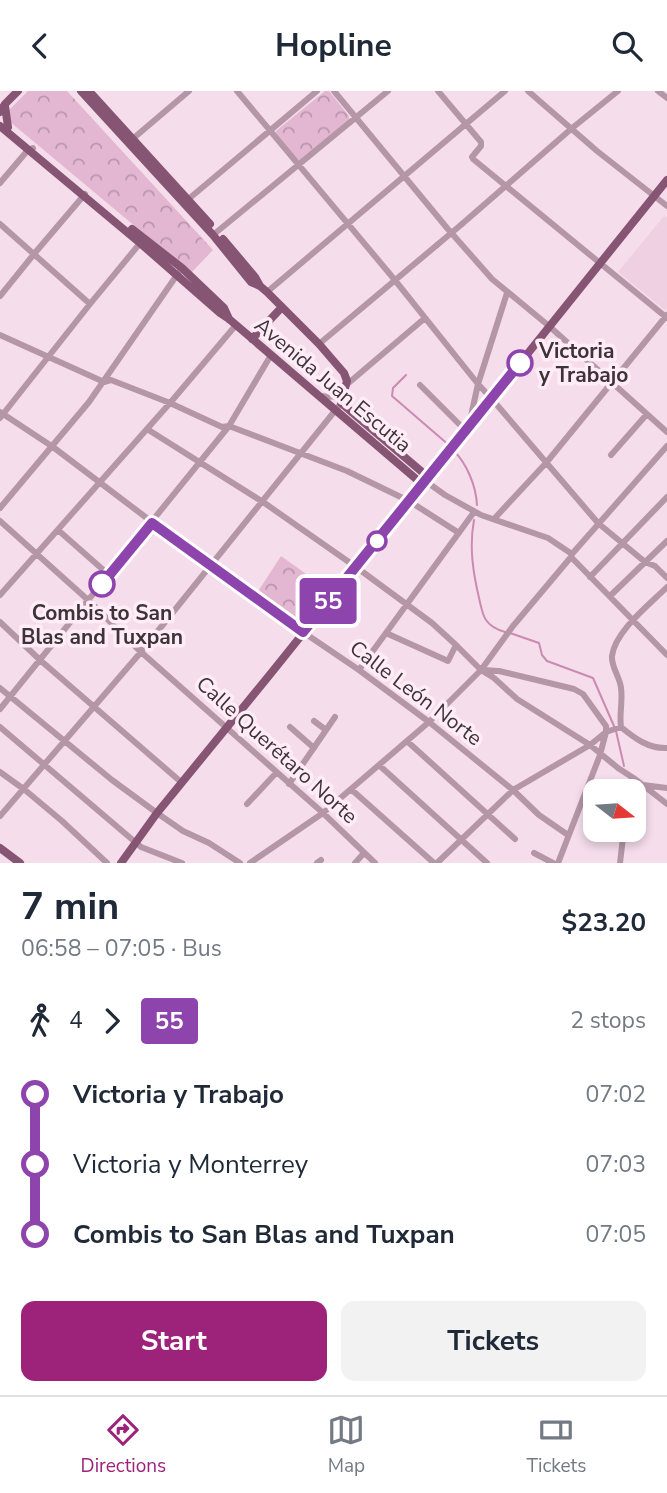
<!DOCTYPE html>
<html lang="en">
<head>
<meta charset="utf-8">
<style>
	body { margin:0; font-family:"Nunito Sans",sans-serif; background:#f2f2f3; color:#1f2937; height:100vh; display:flex; flex-direction:column; font-size:26px; white-space:nowrap }
	* { box-sizing:border-box; margin:0 }
	p { font-size:23px; color:#747a83 }
	.icon { flex:none; width:38px; height:38px; fill:none; stroke:currentColor; stroke-width:2; stroke-linecap:round; stroke-linejoin:round }
	.map { position:relative; height:772px; overflow:hidden }
	.drawer { display:flex; flex-direction:column; background:#fff; flex:1 }
	.drawer>* { flex:none }
	.badge { padding:0 14px; border-radius:5px; font-size:24px; line-height:46px }
	.needle { width:46px; rotate:107deg }
	.buttons { position:absolute; left:583px; top:688px; display:grid; gap:14px }
	.buttons a { display:grid; place-items:center; width:63px; height:63px; border-radius:14px; background:#fff; box-shadow:0 4px 10px #0003; font-size:35px }
	.map>.badge { position:absolute; translate:-50% -50%; box-shadow:0 0 0 4px #fff }
	.legs { display:flex; align-items:center; gap:10px; height:77px; padding:0 21px; font-size:23px }
	.legs p { margin-inline-start:auto }
	.head { display:flex; align-items:center; justify-content:space-between; height:119px; padding:0 21px }
	h1 { font-size:38px; font-weight:700; line-height:52px }
	.cta { display:flex; gap:14px; margin-top:auto; padding:14px 21px }
	.cta a { flex:1; height:80px; border-radius:14px; background:#9d237a; color:#fff; font-size:28px; font-weight:700; line-height:80px; text-align:center }
	.cta a+a { background:#f2f2f3; color:#1f2937 }
	ul { padding:0 21px; list-style:none }
	li { display:flex; align-items:center; gap:24px; height:70px; font-size:26px }
	li i { display:grid; place-items:center; width:10px; height:100%; margin:0 9px; background:currentColor }
	li i::after { content:''; width:18px; height:18px; margin:-9px; border:5px solid; border-radius:50%; background:#fff }
	li p { margin-inline-start:auto }
	li:first-child i { background:linear-gradient(#0000 50%,currentColor 0) }
	li:last-child i { background:linear-gradient(currentColor 50%,#0000 0) }
	header { display:flex; justify-content:space-between; align-items:center; height:91px; padding:0 21px; background:#fff; font-size:32px; font-weight:700 }
	.tabs { display:flex; justify-content:space-around; align-items:center; height:98px; border-top:2px solid #e0e1e3; background:#fff; font-size:19px; color:#747a83 }
	.tabs a { display:grid; justify-items:center; gap:4px }
	.tabs .on { color:#9d237a }
	.map>svg:first-child { display:block }
	.built { fill:#eed0e2 }
	.forest { fill:url(#forest-crowns) }
	.lines { fill:none; stroke-linecap:round; stroke-linejoin:round }
	.stream { stroke:#ca8ab2; stroke-width:2 }
	.minor { stroke:#b496a7; stroke-width:6 }
	.major { stroke:#875574; stroke-width:8 }
	.minor-bridge { stroke:#b496a7; stroke-width:6 }
	.line-1-casing { stroke:#fff; stroke-width:16 }
	.line-1 { stroke:#8e44ad; stroke-width:10 }
	.stop-1-dot { fill:#fff; stroke:#8e44ad; stroke-width:3.5 }
	.labels { text-anchor:middle; dominant-baseline:central; stroke-width:7; stroke-linejoin:round; paint-order:stroke }
	.stop-label { font-size:21px; font-weight:bold; fill:#3d3439; stroke:#ffecf7; text-anchor:start }
	.street-label { font-size:21px; fill:#3d3439; stroke:#ffecf7 }
</style>
</head>
<body>
<header><svg class="icon" aria-label="back" viewBox="0 0 24 24"><path d="M15 5l-7 7 7 7"/></svg>Hopline<svg class="icon" aria-label="search" viewBox="0 0 24 24"><circle cx="10" cy="10" r="6"/><path d="M15 15l6 6"/></svg></header>
<div class="map">
<svg width="667" height="772" viewBox="0 0 667 772">
	<defs>
		<pattern id="forest-crowns" width="20" height="18" patternUnits="userSpaceOnUse" patternTransform="scale(1.75)"><rect width="20" height="18" fill="#e3b7d1"/><path d="M2 6a3 3 0 1 1 6 0M12 15a3 3 0 1 1 6 0" fill="none" stroke="#b996ab"/></pattern>
	</defs>
	<rect width="100%" height="100%" fill="#f5ddeb"/>
	<!-- built -->
	<path class="built" d="M664 125 667 127V216L665 219 618 181Z"/>
	<!-- forest -->
	<path class="forest" d="M28 0H67L213 159 191 182 9 30 7 21Z
		M325 0H329L349 25V29L300 71 275 45 276 40Z
		M281 465 330 500 302 536 257 502Z"/>
	<g class="lines">
		<!-- stream -->
		<path class="stream" d="M406 284 393 297 392 305 450 355
			M454 360C467 373 476 395 477 414
			M474 429C469 456 473 481 479 507 481 515 482 523 486 529 490 535 498 539 505 541
			M510 542 539 552 542 564 547 570 593 587 614 635
			M616 640 624 675"/>
		<!-- minor -->
		<path class="minor" d="M237 0 394 188 478 293 491 307 598 432 645 471 655 475 667 487
			M334 0 447 137 492 188 549 235 667 341
			M438 0 481 51V55L472 66 473 68 667 227
			M528 0 597 60 667 115
			M658 0 667 7
			M129 51 189 0
			M0 92 28 59 33 57
			M185 111 317 0
			M0 133 90 213
			M462 133 571 38 618 0
			M213 144 388 0
			M267 201 505 0
			M0 205 34 163 85 103
			M0 244 104 291 111 289 170 312 222 336 229 335 347 380 409 410 459 442
			M319 253 437 154
			M420 294 466 340
			M321 305C334 307 338 306 345 295L425 227
			M0 321 53 356 152 431 303 541 359 579 429 631 513 699 539 724 568 744
			M0 327 90 213 141 151
			M469 334 478 293 507 202
			M147 338 263 411 356 476 432 532 456 554 481 579 494 587 517 608 590 654 618 677 635 688 667 713
			M611 364 647 323
			M422 393 431 394 445 404 481 424 548 447 572 463
			M0 417 89 311 179 181
			M494 428 546 372 667 224
			M0 430 88 509 141 561 323 722 375 772
			M58 439 109 484
			M571 466 667 564
			M590 486 667 406
			M0 504 170 312 236 234
			M610 505 667 450
			M0 531 40 569 181 691
			M386 542 448 570 456 554
			M359 579 474 421
			M483 579 499 580 574 598 583 603 606 635V641L600 664 558 772
			M0 597 112 689 157 722 183 740 209 752 240 772
			M0 618 229 335 271 264
			M314 630 326 639
			M0 636 141 756 182 772
			M290 636 314 657
			M621 636C619 623 623 610 621 597 620 586 611 576 612 565 615 540 650 513 667 496
			M408 651 515 748
			M380 675 487 772
			M0 681 25 699 62 730 107 772
			M289 693 335 626
			M352 699 434 772
			M634 701 643 694 667 697
			M247 713 276 682
			M0 725 141 561 338 316
			M534 762 553 772
			M250 772 323 722 429 631 481 579 513 535 571 466 572 463 667 355
			M317 772 321 769
			M355 772 364 762
			M437 772 513 699 590 654 606 641 621 636C634 647 649 658 667 657
			M620 772 624 738"/>
		<!-- major -->
		<path class="major" d="M81 0 213 144 251 191 260 195 267 201 319 253 344 282 347 290 341 312 428 386
			M89 0 210 133
			M5 15 8 36
			M0 21 5 13 18 0
			M0 35 140 152 220 222 229 228 422 393
			M132 138 182 177 224 217 229 228
			M223 148 255 186 260 195
			M252 248 282 216
			M0 757 20 772
			M121 772 157 722 272 581 667 89"/>
		<!-- minor-bridge -->
		<path class="minor-bridge" d="M437 154 462 133"/>
	</g>
	<g class="lines">
		<defs>
			<path id="line-1" d="M102 493 152 432 303 541 520 272"/>
		</defs>
		<!-- line-1 casing -->
		<use href="#line-1" class="line-1-casing"/>
		<!-- line-1 -->
		<use href="#line-1" class="line-1"/>
	</g>
	<!-- markers -->
	<g class="stop-1-dot">
		<circle cx="520" cy="272" r="12"/>
		<circle cx="377" cy="450" r="9"/>
		<circle cx="102" cy="493" r="12"/>
	</g>
	<g class="labels">
		<!-- stop labels -->
		<g class="stop-label">
			<text x="539" y="260">Victoria<tspan x="539" dy="24">y Trabajo</tspan></text>
			<text x="102" y="522" text-anchor="middle">Combis to San<tspan x="102" dy="24">Blas and Tuxpan</tspan></text>
		</g>
		<!-- street labels -->
		<g class="street-label">
			<text transform="translate(333 294) rotate(40)">Avenida Juan Escutia</text>
			<text transform="translate(416 602) rotate(37)">Calle León Norte</text>
			<text transform="translate(277 659) rotate(42)">Calle Querétaro Norte</text>
		</g>
	</g>
</svg>
<div class="buttons">
<a><svg class="needle" viewBox="-14 -14 28 28"><path d="M0-13l5 13h-10z" fill="#e53935"/><path d="M0 13l5-13h-10z" fill="#747a83"/></svg></a>
</div>
<b class="badge" style="left:328px;top:510px;background:#8e44ad;color:#fff">55</b>
</div>
<section class="drawer">
<div class="head"><div><h1>7 min</h1><p>06:58 – 07:05 · Bus</p></div><b>$23.20</b></div>
<div class="legs"><svg class="icon" aria-label="walk" viewBox="0 0 24 24"><circle cx="13" cy="4" r="2"/><path d="M13 8l-2 6 4 7M11 14l-3 7M7 12l3-4h3l4 4"/></svg>4<svg class="icon" aria-label="forward" viewBox="0 0 24 24"><path d="M9 5l7 7-7 7"/></svg><b class="badge" style="background:#8e44ad;color:#fff">55</b><p>2 stops</p></div>
<ul>
<li><i style="color:#8e44ad"></i><b>Victoria y Trabajo</b><p>07:02</p></li>
<li><i style="color:#8e44ad"></i><span>Victoria y Monterrey</span><p>07:03</p></li>
<li><i style="color:#8e44ad"></i><b>Combis to San Blas and Tuxpan</b><p>07:05</p></li>
</ul>
<div class="cta"><a>Start</a><a>Tickets</a></div>
</section>
<nav class="tabs">
<a class="on"><svg class="icon" aria-label="directions" viewBox="0 0 24 24"><path d="M12 3l9 9-9 9-9-9zM9 14v-3h6M13 9l2 2-2 2"/></svg>Directions</a>
<a><svg class="icon" aria-label="map" viewBox="0 0 24 24"><path d="M3 6l6-2 6 2 6-2v14l-6 2-6-2-6 2zM9 4v14M15 6v14"/></svg>Map</a>
<a><svg class="icon" aria-label="tickets" viewBox="0 0 24 24"><path d="M3 7h18v10H3zM15 7v10"/></svg>Tickets</a>
</nav>
</body>
</html>
